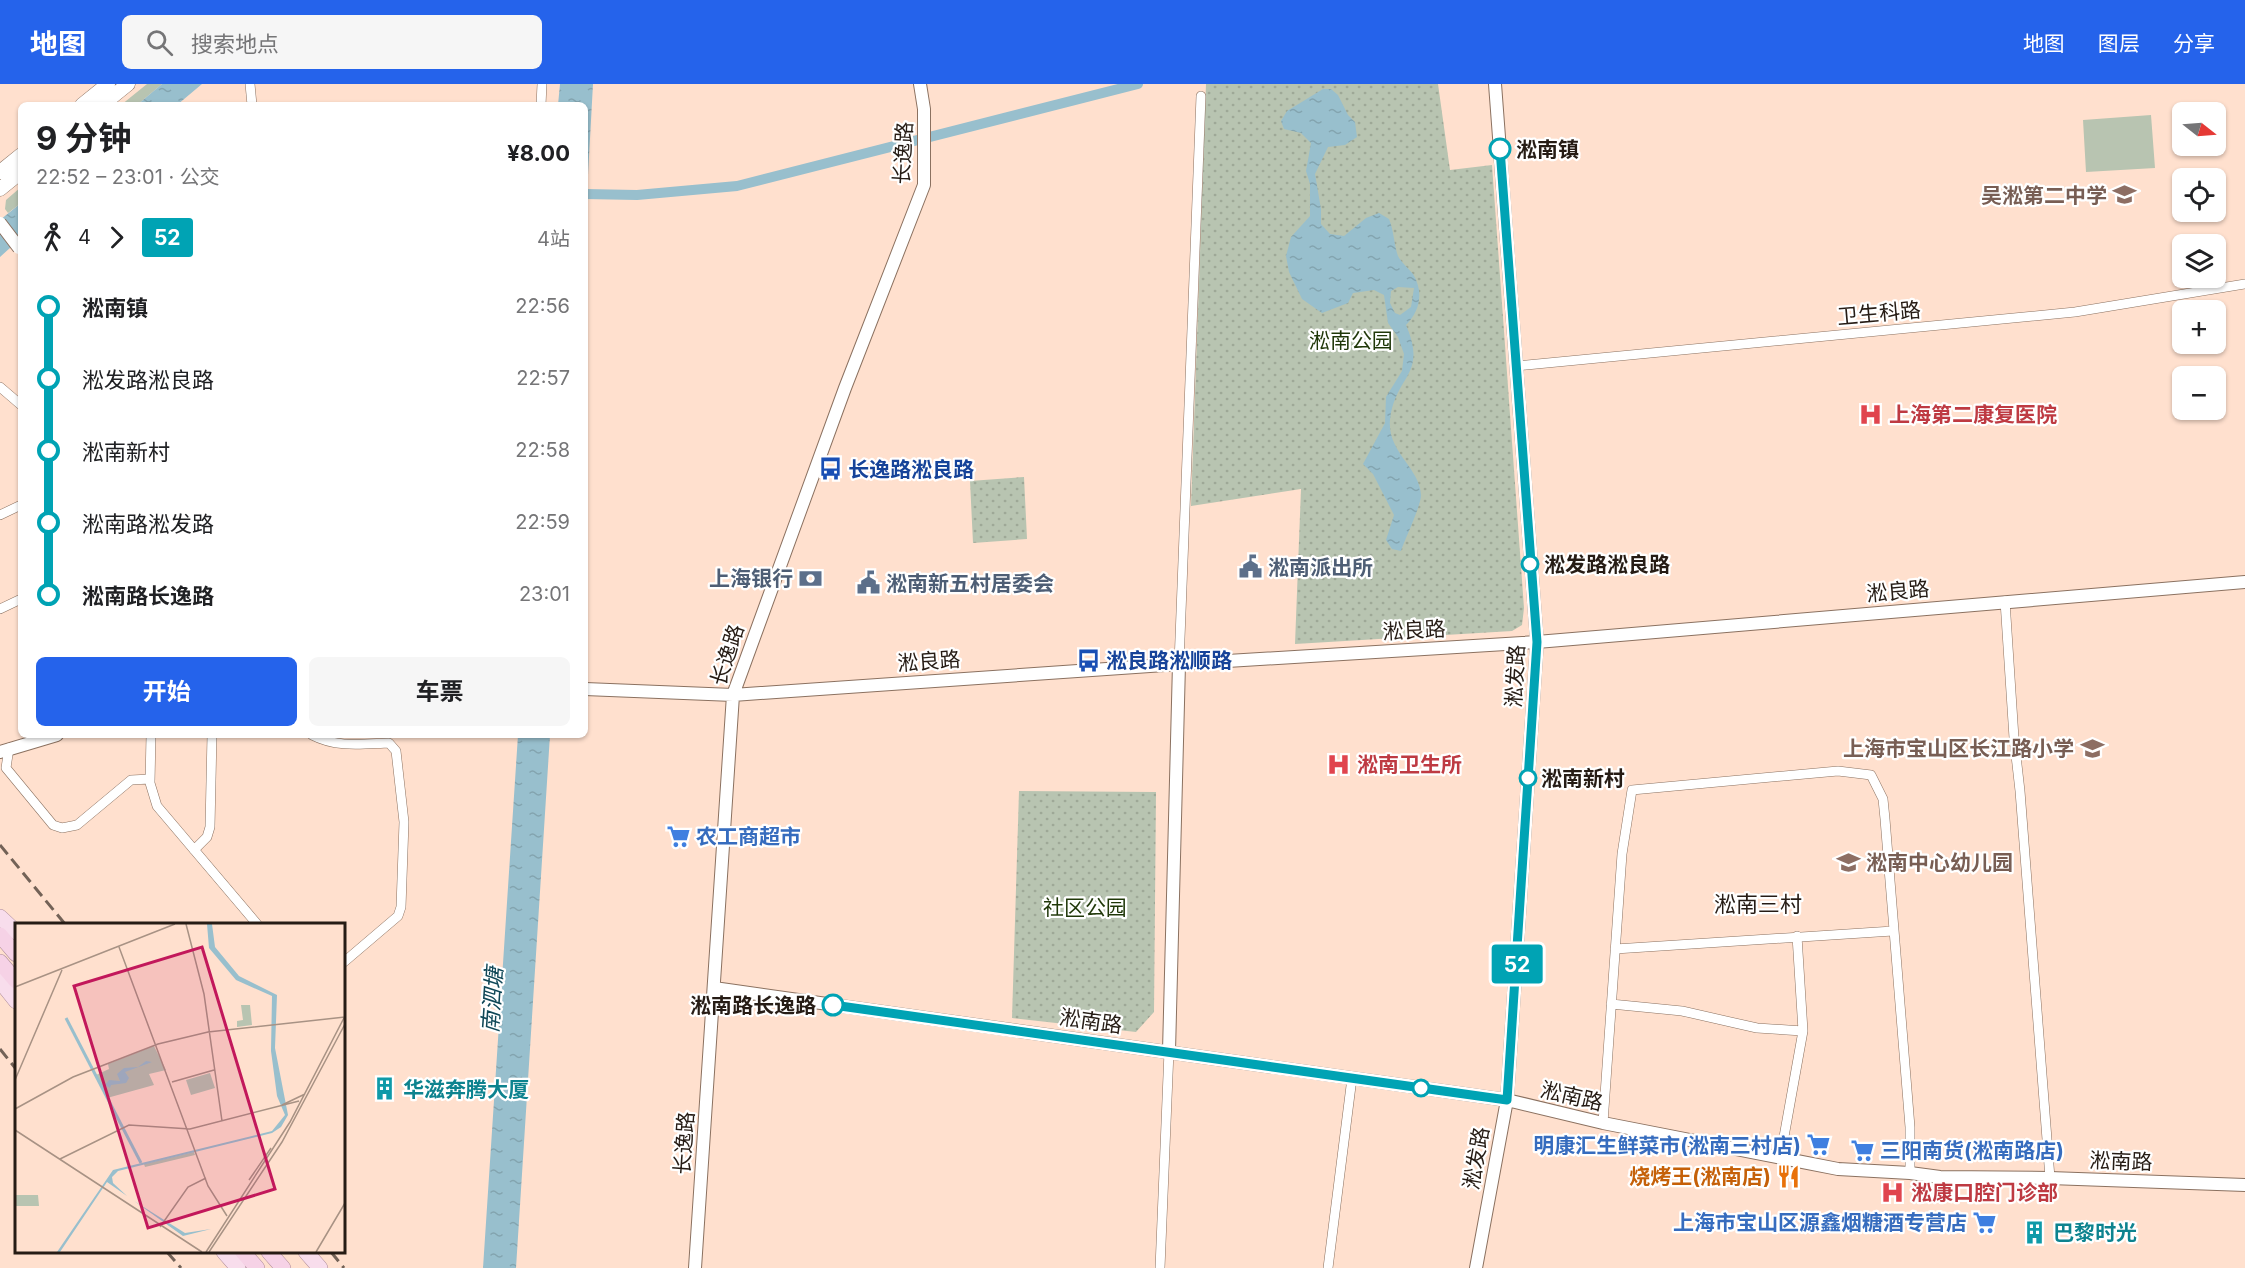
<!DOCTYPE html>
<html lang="zh">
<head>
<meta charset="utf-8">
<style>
	body { margin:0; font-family:Inter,"Noto Sans SC",sans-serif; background:#f6f6f6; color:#202124; height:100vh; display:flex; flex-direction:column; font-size:22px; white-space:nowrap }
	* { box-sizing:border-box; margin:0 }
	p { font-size:20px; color:#757577 }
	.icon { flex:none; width:33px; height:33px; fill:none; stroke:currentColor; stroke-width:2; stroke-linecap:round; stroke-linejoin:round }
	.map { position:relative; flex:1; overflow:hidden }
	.side { position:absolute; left:18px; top:18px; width:570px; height:636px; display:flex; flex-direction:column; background:#fff; border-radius:9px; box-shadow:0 2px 4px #0004 }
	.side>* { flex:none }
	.badge { padding:0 12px; border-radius:4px; font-size:21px; line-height:39px }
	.needle { width:39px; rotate:107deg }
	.buttons { position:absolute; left:2172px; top:18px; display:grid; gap:12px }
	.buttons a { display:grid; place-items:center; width:54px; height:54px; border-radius:9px; background:#fff; box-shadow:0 2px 4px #0004; font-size:30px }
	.map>.badge { position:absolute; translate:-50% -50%; box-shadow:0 0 0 3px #fff }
	.legs { display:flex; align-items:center; gap:9px; height:66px; padding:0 18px; font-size:20px }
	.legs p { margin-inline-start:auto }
	.head { display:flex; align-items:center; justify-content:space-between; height:102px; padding:0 18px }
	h1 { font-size:33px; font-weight:700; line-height:45px }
	.action { display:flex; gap:12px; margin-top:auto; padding:12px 18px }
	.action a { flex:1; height:69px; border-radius:9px; background:#2563eb; color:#fff; font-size:24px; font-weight:700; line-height:69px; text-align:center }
	.action a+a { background:#f6f6f6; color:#202124 }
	ul { padding:0 18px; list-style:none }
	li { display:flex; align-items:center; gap:21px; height:72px; font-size:22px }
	li i { display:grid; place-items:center; width:9px; height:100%; margin:0 8px; background:currentColor }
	li i::after { content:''; width:15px; height:15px; margin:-8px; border:4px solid; border-radius:50%; background:#fff }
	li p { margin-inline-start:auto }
	li:first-child i { background:linear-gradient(#0000 50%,currentColor 0) }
	li:last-child i { background:linear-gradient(currentColor 50%,#0000 0) }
	header { display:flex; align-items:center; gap:36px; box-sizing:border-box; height:84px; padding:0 30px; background:#2563eb; color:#fff }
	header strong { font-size:28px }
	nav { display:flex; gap:33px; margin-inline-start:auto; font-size:21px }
	.search { width:420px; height:54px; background:#f6f6f6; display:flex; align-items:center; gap:15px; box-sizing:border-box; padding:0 21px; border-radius:9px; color:#757577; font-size:22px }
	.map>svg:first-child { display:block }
	.grass { fill:#b8c4b1 }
	.park { fill:url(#park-dots) }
	.water { fill:url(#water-ripples); fill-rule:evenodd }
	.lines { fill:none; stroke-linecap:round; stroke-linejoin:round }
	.canal { stroke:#98bfcd; stroke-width:10 }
	.minor-casing { stroke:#8b7160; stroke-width:10 }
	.tertiary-casing { stroke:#8b7160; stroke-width:14 }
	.secondary-casing { stroke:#8b7160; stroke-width:15 }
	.primary-casing { stroke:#ac8b99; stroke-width:16 }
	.trunk-casing { stroke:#ac8b99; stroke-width:16 }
	.minor { stroke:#fff; stroke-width:9 }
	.tertiary { stroke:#fff; stroke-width:12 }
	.secondary { stroke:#fff; stroke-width:14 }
	.primary { stroke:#f8ddec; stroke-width:15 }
	.trunk { stroke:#f6d2e6; stroke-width:15 }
	.rail { stroke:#736257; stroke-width:3; stroke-dasharray:12 6; stroke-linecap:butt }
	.tertiary-bridge-casing { stroke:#8b7160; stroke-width:14; stroke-linecap:butt }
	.tertiary-bridge { stroke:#fff; stroke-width:12 }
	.line-1-casing { stroke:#fff; stroke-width:14 }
	.line-1 { stroke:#00a3b4; stroke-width:9 }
	.stop-1-dot { fill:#fff; stroke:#00a3b4; stroke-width:3 }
	.labels { text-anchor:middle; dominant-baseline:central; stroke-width:4.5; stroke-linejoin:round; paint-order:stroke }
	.stop-label { font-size:21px; font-weight:bold; fill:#261c15; stroke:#fff; text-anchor:start }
	.street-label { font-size:21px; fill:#261c15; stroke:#fff }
	.education-label { font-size:21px; font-weight:bold; fill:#785e54; stroke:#fff; text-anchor:end }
	.park-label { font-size:21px; fill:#1f3708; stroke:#fff }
	.health-label { font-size:21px; font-weight:bold; fill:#be3a42; stroke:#fff; text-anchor:start }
	.transit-label { font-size:21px; font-weight:bold; fill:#164399; stroke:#fff; text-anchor:start }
	.service-label { font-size:21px; font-weight:bold; fill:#4e5e75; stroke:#fff; text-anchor:start }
	.shop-label { font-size:21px; font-weight:bold; fill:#366cbe; stroke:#fff; text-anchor:start }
	.culture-label { font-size:21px; font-weight:bold; fill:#0d838f; stroke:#fff; text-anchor:start }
	.food-label { font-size:21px; font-weight:bold; fill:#c56008; stroke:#fff; text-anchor:end }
	.neighbourhood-label { font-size:22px; fill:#261c15; stroke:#fff }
	.water-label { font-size:22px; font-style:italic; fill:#104757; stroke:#fff }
	.inset-river { fill:none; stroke:#98bfcd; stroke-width:3 }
	.inset-road { fill:none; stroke:#a89284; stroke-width:1.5 }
	.view { fill:#c2185b; fill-opacity:0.15; stroke:#c2185b; stroke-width:3 }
	.inset-edge { fill:none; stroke:#261c15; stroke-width:3 }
</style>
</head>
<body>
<header>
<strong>地图</strong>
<div class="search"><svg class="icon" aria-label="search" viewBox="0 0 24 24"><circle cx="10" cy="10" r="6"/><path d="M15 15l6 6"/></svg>搜索地点</div>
<nav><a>地图</a><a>图层</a><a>分享</a></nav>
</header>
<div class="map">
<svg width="2245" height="1184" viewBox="0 0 2245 1184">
	<defs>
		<pattern id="park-dots" width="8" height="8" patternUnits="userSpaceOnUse" patternTransform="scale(1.5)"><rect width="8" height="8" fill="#b8c4b1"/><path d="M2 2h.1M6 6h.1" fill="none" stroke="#9ea897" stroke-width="1.8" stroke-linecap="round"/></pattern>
		<pattern id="water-ripples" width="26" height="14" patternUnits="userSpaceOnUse" patternTransform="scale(1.5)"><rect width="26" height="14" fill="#98bfcd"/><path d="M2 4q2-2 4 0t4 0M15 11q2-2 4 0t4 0" fill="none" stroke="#83a4af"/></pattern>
	</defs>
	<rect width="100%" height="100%" fill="#ffe0ce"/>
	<!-- grass -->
	<path class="grass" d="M147 0H162L137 21H121Z
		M2151 31 2155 84 2086 88 2083 36Z
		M21 103V119L8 129 5 125 6 116Z"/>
	<!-- park -->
	<path class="park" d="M1206 0H1438L1450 86 1492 81 1524 524 1522 541 1512 547 1295 560 1301 405 1191 422Z
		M1024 393 1027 455 973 459 970 397Z
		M1019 707 1156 708 1154 928 1136 948 1012 934Z"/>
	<!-- water -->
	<path class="water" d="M162 0H202L177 21H137Z
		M560 0H593L585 145V21H558Z
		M1323 5H1331L1338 11 1348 31 1355 38 1357 53 1345 61 1328 63 1315 90 1321 125V140L1330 150 1344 152 1366 134 1379 129 1389 135C1394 147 1394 161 1398 172 1401 178 1408 184 1413 190 1424 208 1420 227 1406 241 1428 292 1395 291 1390 336 1387 368 1420 384 1421 411 1421 422 1405 455 1401 467L1392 465 1386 456 1394 431 1373 390 1363 380 1385 339 1386 313 1402 287 1404 270 1398 253 1388 239 1384 211 1374 206 1353 209 1348 219 1322 229 1302 215 1289 188 1286 172 1291 153 1310 132V100L1306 87 1311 59 1301 49 1284 45 1281 37 1287 27ZM1398 203 1414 204 1411 223 1400 231 1395 229 1390 219 1391 207Z
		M21 119V154L0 173V136Z
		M518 651H550L516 1184H483Z"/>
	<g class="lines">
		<!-- canal -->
		<path class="canal" d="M585 110 637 111 737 102 1138 0"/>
		<defs>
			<path id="minor" d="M250 0 252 21
				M541 21 542 0
				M1516 282 2075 228 2245 200
				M0 303 21 321
				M0 431 21 421
				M2005 517 2014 654 2020 707 2050 1094
				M0 525 21 515
				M1179 580 1201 12
				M151 651 150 699 157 722 257 840
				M312 651C337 664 362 660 389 659L396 667 404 738 401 823 398 832 344 878
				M9 664 6 684 53 741 62 744 77 741 131 696 150 695
				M194 766 207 753 210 743 212 651
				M1797 852 1803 947
				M1615 865 1893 847
				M1611 920 1682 927 1757 944 1803 947 1780 1075
				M1603 1039 1622 770 1632 706 1838 687 1871 691 1883 715 1885 735 1910 1043V1089
				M1160 1184 1169 967
				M1328 1184 1352 994"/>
			<path id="tertiary" d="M585 605 733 611 1179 580 1537 558 2245 498
				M0 668 57 651
				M714 904 1507 1016 1603 1039 1838 1085 1910 1089 1940 1093 2050 1094 2245 1101
				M1169 967 1179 580
				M695 1184 733 611 845 304 924 101V25L920 0
				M1476 1184 1507 1016 1537 558 1495 0"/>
			<path id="secondary" d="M82 21 108 0
				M102 21 128 0
				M0 88 21 71
				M0 105 21 88"/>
			<path id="primary" d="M0 833 16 848
				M0 897 16 917
				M224 1168 238 1184
				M306 1168 320 1184"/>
			<path id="trunk" d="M0 851 16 870
				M0 878 16 897
				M243 1168 257 1184
				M269 1168 283 1184"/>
		</defs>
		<!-- minor casing -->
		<use href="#minor" class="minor-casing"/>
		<!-- tertiary casing -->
		<use href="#tertiary" class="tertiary-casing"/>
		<!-- secondary casing -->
		<use href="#secondary" class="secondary-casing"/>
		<!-- primary casing -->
		<use href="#primary" class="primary-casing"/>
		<!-- trunk casing -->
		<use href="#trunk" class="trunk-casing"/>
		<!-- minor -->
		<use href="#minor" class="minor"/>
		<!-- tertiary -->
		<use href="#tertiary" class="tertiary"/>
		<!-- secondary -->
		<use href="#secondary" class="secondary"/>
		<!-- primary -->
		<use href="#primary" class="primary"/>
		<!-- trunk -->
		<use href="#trunk" class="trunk"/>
		<!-- rail -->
		<path class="rail" d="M0 761 65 840
			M0 965 16 985
			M167 1168 181 1184
			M331 1168 344 1184"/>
		<defs>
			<path id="tertiary-bridge" d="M0 139 19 164"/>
		</defs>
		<!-- tertiary-bridge casing -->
		<use href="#tertiary-bridge" class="tertiary-bridge-casing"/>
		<!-- tertiary-bridge -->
		<use href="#tertiary-bridge" class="tertiary-bridge"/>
	</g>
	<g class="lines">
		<defs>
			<path id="line-1" d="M833 921 1507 1016 1537 558 1500 65"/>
		</defs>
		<!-- line-1 casing -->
		<use href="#line-1" class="line-1-casing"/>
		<!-- line-1 -->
		<use href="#line-1" class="line-1"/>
	</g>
	<!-- icons -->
	<defs>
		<symbol id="school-bare" viewBox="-9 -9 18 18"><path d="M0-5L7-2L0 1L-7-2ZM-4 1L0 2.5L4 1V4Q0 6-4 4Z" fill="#8d6e63" stroke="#fff" stroke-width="2.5" paint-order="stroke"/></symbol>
		<symbol id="hospital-bare" viewBox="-9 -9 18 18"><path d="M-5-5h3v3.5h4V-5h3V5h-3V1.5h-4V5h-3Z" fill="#e0444e" stroke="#fff" stroke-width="2.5" paint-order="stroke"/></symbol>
		<symbol id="bus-bare" viewBox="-9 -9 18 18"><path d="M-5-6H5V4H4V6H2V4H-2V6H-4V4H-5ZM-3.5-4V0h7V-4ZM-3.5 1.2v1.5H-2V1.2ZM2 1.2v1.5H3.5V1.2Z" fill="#1a4fb4" stroke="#fff" stroke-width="2.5" paint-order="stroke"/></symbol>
		<symbol id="civic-bare" viewBox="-9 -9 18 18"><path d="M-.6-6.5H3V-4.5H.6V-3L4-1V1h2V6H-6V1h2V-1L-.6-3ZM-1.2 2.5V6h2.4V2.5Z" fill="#5c6f8a" stroke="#fff" stroke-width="2.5" paint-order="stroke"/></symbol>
		<symbol id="bank-bare" viewBox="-9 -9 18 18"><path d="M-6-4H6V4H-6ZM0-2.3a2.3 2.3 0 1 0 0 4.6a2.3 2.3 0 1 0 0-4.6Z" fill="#5c6f8a" stroke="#fff" stroke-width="2.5" paint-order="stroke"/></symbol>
		<symbol id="supermarket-bare" viewBox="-9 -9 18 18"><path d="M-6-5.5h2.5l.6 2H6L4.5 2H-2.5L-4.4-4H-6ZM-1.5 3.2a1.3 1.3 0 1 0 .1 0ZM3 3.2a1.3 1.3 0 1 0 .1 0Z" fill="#3f7fe0" stroke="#fff" stroke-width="2.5" paint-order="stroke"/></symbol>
		<symbol id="building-bare" viewBox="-9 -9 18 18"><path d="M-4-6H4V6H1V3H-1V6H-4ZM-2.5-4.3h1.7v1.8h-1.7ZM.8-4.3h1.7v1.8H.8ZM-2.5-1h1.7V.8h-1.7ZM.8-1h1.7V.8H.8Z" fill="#0f9aa8" stroke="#fff" stroke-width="2.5" paint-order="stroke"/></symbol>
		<symbol id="restaurant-bare" viewBox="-9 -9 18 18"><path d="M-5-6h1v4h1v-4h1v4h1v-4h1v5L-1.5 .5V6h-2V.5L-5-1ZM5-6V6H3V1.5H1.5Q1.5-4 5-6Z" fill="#e8710a" stroke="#fff" stroke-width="2.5" paint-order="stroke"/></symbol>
	</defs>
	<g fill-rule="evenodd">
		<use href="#school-bare" x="2108" y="94" width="33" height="33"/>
		<use href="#hospital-bare" x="1854" y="314" width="33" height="33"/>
		<use href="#bus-bare" x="814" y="368" width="33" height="33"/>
		<use href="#civic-bare" x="1234" y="466" width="33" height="33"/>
		<use href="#bank-bare" x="794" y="478" width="33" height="33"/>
		<use href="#civic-bare" x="852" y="482" width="33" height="33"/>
		<use href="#bus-bare" x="1072" y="560" width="33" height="33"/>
		<use href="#school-bare" x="2076" y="648" width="33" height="33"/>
		<use href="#hospital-bare" x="1322" y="664" width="33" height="33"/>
		<use href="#supermarket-bare" x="662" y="736" width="33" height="33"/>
		<use href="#school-bare" x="1832" y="762" width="33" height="33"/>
		<use href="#building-bare" x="368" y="988" width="33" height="33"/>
		<use href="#supermarket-bare" x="1802" y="1044" width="33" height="33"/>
		<use href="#supermarket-bare" x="1846" y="1050" width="33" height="33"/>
		<use href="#restaurant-bare" x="1772" y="1076" width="33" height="33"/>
		<use href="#hospital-bare" x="1876" y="1092" width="33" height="33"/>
		<use href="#supermarket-bare" x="1968" y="1122" width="33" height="33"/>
		<use href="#building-bare" x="2018" y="1132" width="33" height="33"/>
	</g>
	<!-- markers -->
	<g class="stop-1-dot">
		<circle cx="1500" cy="65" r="10"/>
		<circle cx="1530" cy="480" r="8"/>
		<circle cx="1528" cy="694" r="8"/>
		<circle cx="833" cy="921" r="10"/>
		<circle cx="1421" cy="1004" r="8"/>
	</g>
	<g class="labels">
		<!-- stop labels -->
		<g class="stop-label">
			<text x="1516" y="65">淞南镇</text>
			<text x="1544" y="480">淞发路淞良路</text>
			<text x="1541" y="694">淞南新村</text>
			<text x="816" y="921" text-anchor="end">淞南路长逸路</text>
		</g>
		<!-- street labels -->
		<g class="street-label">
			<text transform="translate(903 69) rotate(-87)">长逸路</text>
			<text transform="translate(1879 229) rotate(-5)">卫生科路</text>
			<text transform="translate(1898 507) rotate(-5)">淞良路</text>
			<text transform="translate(1414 546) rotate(-3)">淞良路</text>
			<text transform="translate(727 571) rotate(-72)">长逸路</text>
			<text transform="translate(929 577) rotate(-4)">淞良路</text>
			<text transform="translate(1515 592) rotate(-87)">淞发路</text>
			<text transform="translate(1091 937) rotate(8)">淞南路</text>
			<text transform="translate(1572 1012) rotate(13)">淞南路</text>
			<text transform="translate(684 1059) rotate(-86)">长逸路</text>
			<text transform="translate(1476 1074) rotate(-80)">淞发路</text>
			<text transform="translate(2121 1077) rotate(2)">淞南路</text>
		</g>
		<!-- education labels -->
		<g class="education-label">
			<text x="2107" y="111">吴淞第二中学</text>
			<text x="2074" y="664">上海市宝山区长江路小学</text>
			<text x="1866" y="778" text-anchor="start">淞南中心幼儿园</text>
		</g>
		<!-- park labels -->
		<g class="park-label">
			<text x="1351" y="256">淞南公园</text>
			<text x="1085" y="823">社区公园</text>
		</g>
		<!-- health labels -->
		<g class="health-label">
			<text x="1889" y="330">上海第二康复医院</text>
			<text x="1357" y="680">淞南卫生所</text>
			<text x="1911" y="1108">淞康口腔门诊部</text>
		</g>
		<!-- transit labels -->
		<g class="transit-label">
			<text x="848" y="385">长逸路淞良路</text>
			<text x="1106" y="576">淞良路淞顺路</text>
		</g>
		<!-- service labels -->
		<g class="service-label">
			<text x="1268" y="483">淞南派出所</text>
			<text x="793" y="494" text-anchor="end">上海银行</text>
			<text x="886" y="499">淞南新五村居委会</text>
		</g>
		<!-- shop labels -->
		<g class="shop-label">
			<text x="696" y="752">农工商超市</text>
			<text x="1801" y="1061" text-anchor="end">明康汇生鲜菜市(淞南三村店)</text>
			<text x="1880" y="1066">三阳南货(淞南路店)</text>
			<text x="1967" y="1138" text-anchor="end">上海市宝山区源鑫烟糖酒专营店</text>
		</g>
		<!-- culture labels -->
		<g class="culture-label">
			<text x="403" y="1005">华滋奔腾大厦</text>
			<text x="2053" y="1148">巴黎时光</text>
		</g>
		<!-- food labels -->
		<g class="food-label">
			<text x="1771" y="1092">烧烤王(淞南店)</text>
		</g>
		<!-- neighbourhood labels -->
		<g class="neighbourhood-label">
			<text x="1758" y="820">淞南三村</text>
		</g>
		<!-- water labels -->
		<g class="water-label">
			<text transform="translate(492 916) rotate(-86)">南泗塘</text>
		</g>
	</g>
	<!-- overview -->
	<g transform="translate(15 839)">
		<rect width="330" height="330" fill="#ffe0ce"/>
		<path d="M226 82H235L237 102 222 104V98L228 97Z" fill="#b8c4b1"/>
		<path d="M179 229 180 232 130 244 129 241Z" fill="#b8c4b1"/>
		<path d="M139 123 151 147 134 151 139 162 92 175 81 152 94 146 93 141ZM195 150 200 165 176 172 171 157ZM0 272H23L24 283H0Z" fill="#b8c4b1"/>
		<path d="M192 1H197L200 24 224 53 262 72 260 125 273 192 266 204 257 210 103 248 97 254 98 260 112 273 92 259 45 329H42L98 247 257 208 270 192 262 173 256 128 257 73 221 57 194 25ZM131 138 137 139 110 149 114 155 111 160 96 162 95 165 90 162 94 157 105 158 102 151 109 145 123 144ZM119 278 170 310 196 306 168 313Z" fill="#98bfcd"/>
		<path class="inset-river" d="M51 95 126 240"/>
		<path class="inset-road" d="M171 1 189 71 207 198M104 24 193 263 212 293M0 64 160 1M0 157 47 47M157 159 199 147M267 182 290 171M0 186 58 154 143 121 193 109 330 94M0 207 187 329M45 236 114 202 175 206 284 178M234 257 256 225M145 304 173 264 191 255M191 329 275 199 330 93M194 329 267 219 330 101M301 329 330 280"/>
		<path class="view" d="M187 24 260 266 133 305 59 63Z"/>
		<rect width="330" height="330" class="inset-edge"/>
	</g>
</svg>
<div class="buttons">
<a><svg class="needle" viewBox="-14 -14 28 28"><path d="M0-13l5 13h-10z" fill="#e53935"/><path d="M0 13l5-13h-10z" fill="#757577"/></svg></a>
<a><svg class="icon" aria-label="locate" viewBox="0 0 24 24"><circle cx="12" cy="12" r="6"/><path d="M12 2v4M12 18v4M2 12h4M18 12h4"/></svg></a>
<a><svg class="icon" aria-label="layers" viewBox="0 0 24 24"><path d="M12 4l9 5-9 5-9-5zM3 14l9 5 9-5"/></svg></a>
<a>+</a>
<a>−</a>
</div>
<b class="badge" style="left:1517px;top:880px;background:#00a3b4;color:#fff">52</b>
<section class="side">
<div class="head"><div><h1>9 分钟</h1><p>22:52 – 23:01 · 公交</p></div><b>¥8.00</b></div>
<div class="legs"><svg class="icon" aria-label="walk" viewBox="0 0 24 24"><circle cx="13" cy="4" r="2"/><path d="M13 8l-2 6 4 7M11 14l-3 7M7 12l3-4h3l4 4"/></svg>4<svg class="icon" aria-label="forward" viewBox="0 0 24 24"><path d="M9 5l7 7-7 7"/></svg><b class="badge" style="background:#00a3b4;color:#fff">52</b><p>4站</p></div>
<ul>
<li><i style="color:#00a3b4"></i><b>淞南镇</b><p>22:56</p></li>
<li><i style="color:#00a3b4"></i><span>淞发路淞良路</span><p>22:57</p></li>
<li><i style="color:#00a3b4"></i><span>淞南新村</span><p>22:58</p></li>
<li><i style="color:#00a3b4"></i><span>淞南路淞发路</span><p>22:59</p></li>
<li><i style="color:#00a3b4"></i><b>淞南路长逸路</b><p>23:01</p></li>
</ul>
<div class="action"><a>开始</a><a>车票</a></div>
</section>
</div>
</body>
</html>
